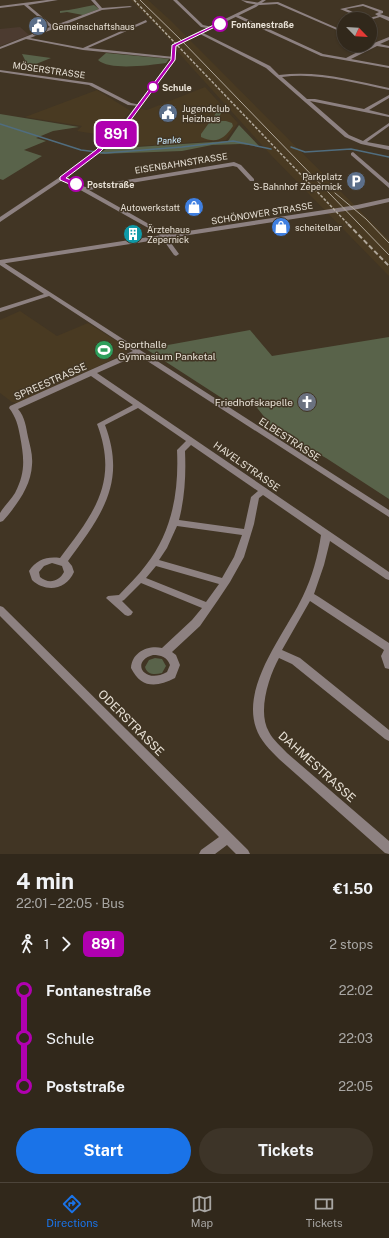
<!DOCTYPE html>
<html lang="en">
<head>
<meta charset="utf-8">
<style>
	body { margin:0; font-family:"Public Sans",sans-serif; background:#3d3428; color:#f1f3f6; height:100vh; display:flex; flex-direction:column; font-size:15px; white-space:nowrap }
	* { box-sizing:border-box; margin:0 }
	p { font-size:13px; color:#a8a6a3 }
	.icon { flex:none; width:22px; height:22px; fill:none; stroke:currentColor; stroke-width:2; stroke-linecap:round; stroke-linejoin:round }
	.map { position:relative; height:854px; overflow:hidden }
	.details { display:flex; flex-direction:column; background:#31281b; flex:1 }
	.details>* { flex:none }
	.badge { padding:0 8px; border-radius:6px; font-size:14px; line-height:26px }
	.needle { width:26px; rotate:115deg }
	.controls { position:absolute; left:337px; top:12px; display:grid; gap:8px }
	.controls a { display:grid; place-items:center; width:40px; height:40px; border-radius:50%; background:#31281b; box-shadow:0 1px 3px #0004,0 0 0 1px #4c443a; font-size:20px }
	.map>.badge { position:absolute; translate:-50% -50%; box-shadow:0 0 0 2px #fff }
	.legs { display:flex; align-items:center; gap:6px; height:44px; padding:0 16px; font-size:13px }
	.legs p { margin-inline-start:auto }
	.overview { display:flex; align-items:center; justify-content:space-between; height:68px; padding:0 16px }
	h1 { font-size:22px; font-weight:700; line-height:30px }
	.cta { display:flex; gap:8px; margin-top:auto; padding:8px 16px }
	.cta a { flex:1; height:46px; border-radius:24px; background:#1a73e8; color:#fff; font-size:16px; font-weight:700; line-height:46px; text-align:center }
	.cta a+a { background:#3d3428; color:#f1f3f6 }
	ul { padding:0 16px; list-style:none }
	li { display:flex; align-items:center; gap:14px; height:48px; font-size:15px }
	li i { display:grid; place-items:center; width:6px; height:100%; margin:0 5px; background:currentColor }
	li i::after { content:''; width:10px; height:10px; margin:-5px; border:3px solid; border-radius:50%; background:#31281b }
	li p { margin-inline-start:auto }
	li:first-child i { background:linear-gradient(#0000 50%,currentColor 0) }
	li:last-child i { background:linear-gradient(currentColor 50%,#0000 0) }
	.tab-bar { display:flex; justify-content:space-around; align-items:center; height:56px; border-top:1px solid #4c443a; background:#31281b; font-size:11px; color:#a8a6a3 }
	.tab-bar a { display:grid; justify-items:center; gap:2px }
	.tab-bar .active { color:#1a73e8 }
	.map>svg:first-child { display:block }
	.built { fill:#493a22 }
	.industrial { fill:#4c3b30 }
	.green { fill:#59634a }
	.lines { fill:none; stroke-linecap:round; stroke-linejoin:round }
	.stream { stroke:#506d7f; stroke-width:1.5 }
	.minor { fill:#8d8181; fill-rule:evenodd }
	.tertiary { fill:#8d8181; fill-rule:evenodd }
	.tram { stroke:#b0a79a; stroke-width:1 }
	.rail-far1 { stroke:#b0a79a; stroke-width:1.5; stroke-dasharray:3 1.5; stroke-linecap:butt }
	.rail { stroke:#b0a79a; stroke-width:2; stroke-dasharray:5 2.5; stroke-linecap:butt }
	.line-1 { fill:#b000b0; stroke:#fff }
	.stop-1-dot { fill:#fff; stroke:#b000b0; stroke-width:2 }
	.labels { text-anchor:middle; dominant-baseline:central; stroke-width:3; stroke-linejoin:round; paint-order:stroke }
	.far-stop-label { font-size:9px; font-weight:bold; fill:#e7e0d5; stroke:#413524; text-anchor:start }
	.far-poi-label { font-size:9px; fill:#e7e0d5; stroke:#413524; text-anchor:start }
	.far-street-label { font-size:9px; fill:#e7e0d5; stroke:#413524 }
	.far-water-label { font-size:9px; font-style:italic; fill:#c9eafe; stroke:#413524 }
	.poi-label { font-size:10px; fill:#e7e0d5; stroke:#413524; text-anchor:start }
	.street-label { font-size:10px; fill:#e7e0d5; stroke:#413524 }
	.near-street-label { font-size:12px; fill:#e7e0d5; stroke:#413524 }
</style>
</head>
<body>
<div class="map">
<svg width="389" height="854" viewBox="0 0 389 854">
	<rect width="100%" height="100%" fill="#413524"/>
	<!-- built -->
	<path class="built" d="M131 0H148L170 20 389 240V276L270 154 176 50V46Z
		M205 87 238 123 226 140 109 148 141 109 147 110Z
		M97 90 131 111 108 136 77 131 82 126 25 117Z
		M20 311 57 336 88 323 126 347 128 350 127 353 18 403 12 402 0 393V320Z"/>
	<!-- industrial -->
	<path class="industrial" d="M20 27 29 35 0 46V29Z"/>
	<!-- green -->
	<path class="green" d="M94 5 99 9 83 15 67 12 60 13V11C72 10 82 7 94 5Z
		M106 53 160 58 169 59 166 63C150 65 110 71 98 60Z
		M22 54 51 58 36 64 20 63 25 60Z
		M219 109H224L216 121H226L232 123 233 126C224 139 217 144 201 137V134Z
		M0 114 79 127 53 131 36 138 46 141 24 150 42 156 3 180 0 179Z
		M239 125 259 146 240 144 212 145 182 151 99 154 106 149 228 141Z
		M250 330 272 356 389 337V499L326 458 274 429 250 399 231 404 146 349Z
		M155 658 162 659 166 666 162 673C155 675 147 675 145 667L149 660Z"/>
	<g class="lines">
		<!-- stream -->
		<path class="stream" d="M0 124 81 150 105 153 182 147 233 141 271 149
			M291 147 305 152 351 149 389 157"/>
		<!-- minor -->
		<path class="minor" d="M47 0H58L28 5 53 26 99 9 91 0H95L102 8 130 6 132 7 102 10 30 38 83 48 146 20 147 22 88 48 174 57 176 58 174 59 83 50 26 39 0 49V47L50 27 24 5 0 8V6Z
			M173 0H177L203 25 212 27V29L201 27Z
			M241 0 260 3 278 2 344 31V33L277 4 260 5 247 3Z
			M363 4 383 11V13L380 14 389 17V21L380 17 370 20 364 19 340 9ZM363 6 379 12 375 14 378 16 367 18 346 9Z
			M236 15H238L323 54 346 58 373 44 374 43 389 37V40L380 44 389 46V48L377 46 351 59 389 66V68L321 56 236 17Z
			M201 32 270 66 279 75C317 70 352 80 389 88V90C354 83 318 72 282 77L307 99H315L364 109 389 95V98L369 110 389 115V117L310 101 349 135 363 141 389 123V126L367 142 389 146V150L361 144 345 137 266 68 200 34Z
			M0 70 92 83 131 103 141 105 139 106 128 105 89 85 0 72Z
			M353 152 389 183V188L351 155V153Z
			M234 162 241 165 254 179V181H250L237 167 233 166 89 190 163 232 179 254 176 256 174 255 159 234 59 178 62 176 70 179 85 187Z
			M0 260 389 510V517L138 355 97 373 389 572V580L386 579 330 541 324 565 314 594 319 597 389 643V669L385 668 381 656 384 650 310 601 282 650 300 658 389 730V741L385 739 292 664 279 658C269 676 257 712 269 732 273 740 281 746 287 753L389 841V854L385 853 279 759C270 750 260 740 256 728 241 685 286 632 303 596 312 577 318 556 321 535L263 495 259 498 254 524 244 557 230 582 218 600 200 626 172 652 176 655 180 665 175 678C156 688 141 688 131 668 132 652 148 645 162 648L192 620 202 608 141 583 124 600 122 601 133 612 131 615 128 616 125 615 106 598 108 596 119 595C128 585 138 576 146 565 172 532 179 492 177 450L186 441 138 408 105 425C127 483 101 516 68 561L72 566 74 572C66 590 46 593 32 580L29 571C36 560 47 556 60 558 94 513 119 482 97 424L133 405 91 376 18 409C25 417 26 427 28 437 30 446 33 455 32 465 31 486 17 505 3 521L0 522C0 519 0 515 0 513 4 506 11 500 15 493 26 472 24 458 20 436 18 425 16 417 9 408L10 406 133 351 49 296 0 312V308L44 294 0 265ZM191 445 258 491 251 497 244 529 179 520C185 497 186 474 185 451ZM177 526 242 535 234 557 222 578 159 560 167 548ZM52 563 62 566 64 572C59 582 48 584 40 577L39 572 44 566ZM156 566 219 584 206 602 146 578ZM153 655C161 655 167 657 170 665L167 672C144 685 130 661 153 655Z
			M0 606 3 607 248 850 250 854H236L227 845 215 854H199L201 850 219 837 0 616Z"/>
		<!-- tertiary -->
		<path class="tertiary" d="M262 0H266L256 7 176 46 175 60 130 121 115 138 100 152 67 177 0 222V217L63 175 96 150 111 136 126 119 171 60 173 44 254 5Z
			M389 198V202L358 209 0 264V260L357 205Z"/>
		<!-- tram -->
		<path class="tram" d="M140 0 181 40 389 255
			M335 193 366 219 389 243"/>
		<!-- rail-far1 -->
		<path class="rail-far1" d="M134 0 349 225"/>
		<!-- rail -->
		<path class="rail" d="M348 224 389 266"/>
	</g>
	<!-- line-1 -->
	<path class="line-1" d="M218 23 221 24 176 46 175 60 130 121 100 152 66 178 78 183V186H74L60 180V177L96 150 127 119 171 60 172 45Z"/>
	<!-- icons -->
	<defs>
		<symbol id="civic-disc" viewBox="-11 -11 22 22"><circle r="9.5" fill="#5c6f8a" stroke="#413524"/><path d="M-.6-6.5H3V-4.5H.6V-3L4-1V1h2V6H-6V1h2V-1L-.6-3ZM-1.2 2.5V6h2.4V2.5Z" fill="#fff"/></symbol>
		<symbol id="parking-disc" viewBox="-11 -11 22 22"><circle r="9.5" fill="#5c6f8a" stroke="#413524"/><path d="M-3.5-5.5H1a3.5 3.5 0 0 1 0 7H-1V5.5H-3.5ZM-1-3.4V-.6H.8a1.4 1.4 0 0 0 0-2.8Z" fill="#fff"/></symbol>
		<symbol id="shop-disc" viewBox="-11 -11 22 22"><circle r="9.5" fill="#3f7fe0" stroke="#413524"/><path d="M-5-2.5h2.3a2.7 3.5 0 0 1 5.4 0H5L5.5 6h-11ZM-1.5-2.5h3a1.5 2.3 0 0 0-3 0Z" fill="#fff"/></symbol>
		<symbol id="building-disc" viewBox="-11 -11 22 22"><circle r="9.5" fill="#0f9aa8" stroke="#413524"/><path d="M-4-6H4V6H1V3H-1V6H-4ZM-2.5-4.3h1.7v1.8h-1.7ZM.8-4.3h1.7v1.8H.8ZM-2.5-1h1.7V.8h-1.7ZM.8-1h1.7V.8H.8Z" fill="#fff"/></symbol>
		<symbol id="stadium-disc" viewBox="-11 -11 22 22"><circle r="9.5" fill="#2e9e5b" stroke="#413524"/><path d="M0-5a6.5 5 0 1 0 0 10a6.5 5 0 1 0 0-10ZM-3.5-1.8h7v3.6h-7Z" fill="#fff"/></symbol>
		<symbol id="church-disc" viewBox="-11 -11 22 22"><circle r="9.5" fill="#6b7280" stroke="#413524"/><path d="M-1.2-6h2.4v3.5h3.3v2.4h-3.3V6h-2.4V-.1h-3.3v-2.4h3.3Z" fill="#fff"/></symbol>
	</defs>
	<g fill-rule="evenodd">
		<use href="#civic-disc" x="27" y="15" width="22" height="22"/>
		<use href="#civic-disc" x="157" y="102" width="22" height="22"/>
		<use href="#parking-disc" x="345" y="170" width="22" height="22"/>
		<use href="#shop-disc" x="183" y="196" width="22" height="22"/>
		<use href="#shop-disc" x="270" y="216" width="22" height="22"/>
		<use href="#building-disc" x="122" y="223" width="22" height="22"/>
		<use href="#stadium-disc" x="93" y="339" width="22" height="22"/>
		<use href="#church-disc" x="296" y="391" width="22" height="22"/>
	</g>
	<!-- markers -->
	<g class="stop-1-dot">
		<circle cx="220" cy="24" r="7"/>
		<circle cx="153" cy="87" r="5"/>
		<circle cx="76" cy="184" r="7"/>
	</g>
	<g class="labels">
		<!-- far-stop labels -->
		<g class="far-stop-label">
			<text x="231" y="24">Fontanestraße</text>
			<text x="162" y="87">Schule</text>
			<text x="87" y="184">Poststraße</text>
		</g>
		<!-- far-poi labels -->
		<g class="far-poi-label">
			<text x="52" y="26">Gemeinschaftshaus</text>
			<text x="182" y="108">Jugendclub<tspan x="182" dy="10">Heizhaus</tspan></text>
			<text x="342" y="176" text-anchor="end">Parkplatz<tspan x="342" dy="10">S-Bahnhof Zepernick</tspan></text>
			<text x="180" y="207" text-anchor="end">Autowerkstatt</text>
			<text x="295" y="227">scheitelbar</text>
			<text x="147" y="229">Ärztehaus<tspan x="147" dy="10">Zepernick</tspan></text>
		</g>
		<!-- far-street labels -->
		<g class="far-street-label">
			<text transform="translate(49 70) rotate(8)">MÖSERSTRASSE</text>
			<text transform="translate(181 163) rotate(-9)">EISENBAHNSTRASSE</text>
			<text transform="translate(262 213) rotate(-9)">SCHÖNOWER STRASSE</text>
		</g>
		<!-- far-water labels -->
		<g class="far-water-label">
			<text transform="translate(169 140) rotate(-5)">Panke</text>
		</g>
		<!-- poi labels -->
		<g class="poi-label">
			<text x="118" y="344">Sporthalle<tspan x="118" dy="12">Gymnasium Panketal</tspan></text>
			<text x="293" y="402" text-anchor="end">Friedhofskapelle</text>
		</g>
		<!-- street labels -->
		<g class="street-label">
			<text transform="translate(50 381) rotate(-24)">SPREESTRASSE</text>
			<text transform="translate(290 439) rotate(33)">ELBESTRASSE</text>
			<text transform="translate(247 466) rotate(35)">HAVELSTRASSE</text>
		</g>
		<!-- near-street labels -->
		<g class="near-street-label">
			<text transform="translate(131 723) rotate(45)">ODERSTRASSE</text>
			<text transform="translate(317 767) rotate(42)">DAHMESTRASSE</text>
		</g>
	</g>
</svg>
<div class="controls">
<a><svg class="needle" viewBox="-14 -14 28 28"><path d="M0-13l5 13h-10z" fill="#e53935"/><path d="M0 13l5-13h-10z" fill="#a8a6a3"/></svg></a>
</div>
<b class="badge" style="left:116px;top:134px;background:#b000b0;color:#fff">891</b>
</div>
<section class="details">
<div class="overview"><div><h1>4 min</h1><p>22:01 – 22:05 · Bus</p></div><b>€1.50</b></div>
<div class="legs"><svg class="icon" aria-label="walk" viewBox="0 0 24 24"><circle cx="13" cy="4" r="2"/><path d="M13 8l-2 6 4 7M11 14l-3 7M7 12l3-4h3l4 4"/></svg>1<svg class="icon" aria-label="forward" viewBox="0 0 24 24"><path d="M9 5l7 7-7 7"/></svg><b class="badge" style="background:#b000b0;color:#fff">891</b><p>2 stops</p></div>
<ul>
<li><i style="color:#b000b0"></i><b>Fontanestraße</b><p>22:02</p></li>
<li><i style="color:#b000b0"></i><span>Schule</span><p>22:03</p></li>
<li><i style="color:#b000b0"></i><b>Poststraße</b><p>22:05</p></li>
</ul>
<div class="cta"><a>Start</a><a>Tickets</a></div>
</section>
<nav class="tab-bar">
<a class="active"><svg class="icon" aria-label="directions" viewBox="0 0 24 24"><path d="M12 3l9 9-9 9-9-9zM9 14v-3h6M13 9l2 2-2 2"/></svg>Directions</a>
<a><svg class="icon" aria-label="map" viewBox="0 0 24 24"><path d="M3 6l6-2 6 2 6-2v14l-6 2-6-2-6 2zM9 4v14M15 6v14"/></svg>Map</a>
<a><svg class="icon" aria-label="tickets" viewBox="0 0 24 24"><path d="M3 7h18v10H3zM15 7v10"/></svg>Tickets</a>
</nav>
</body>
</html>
